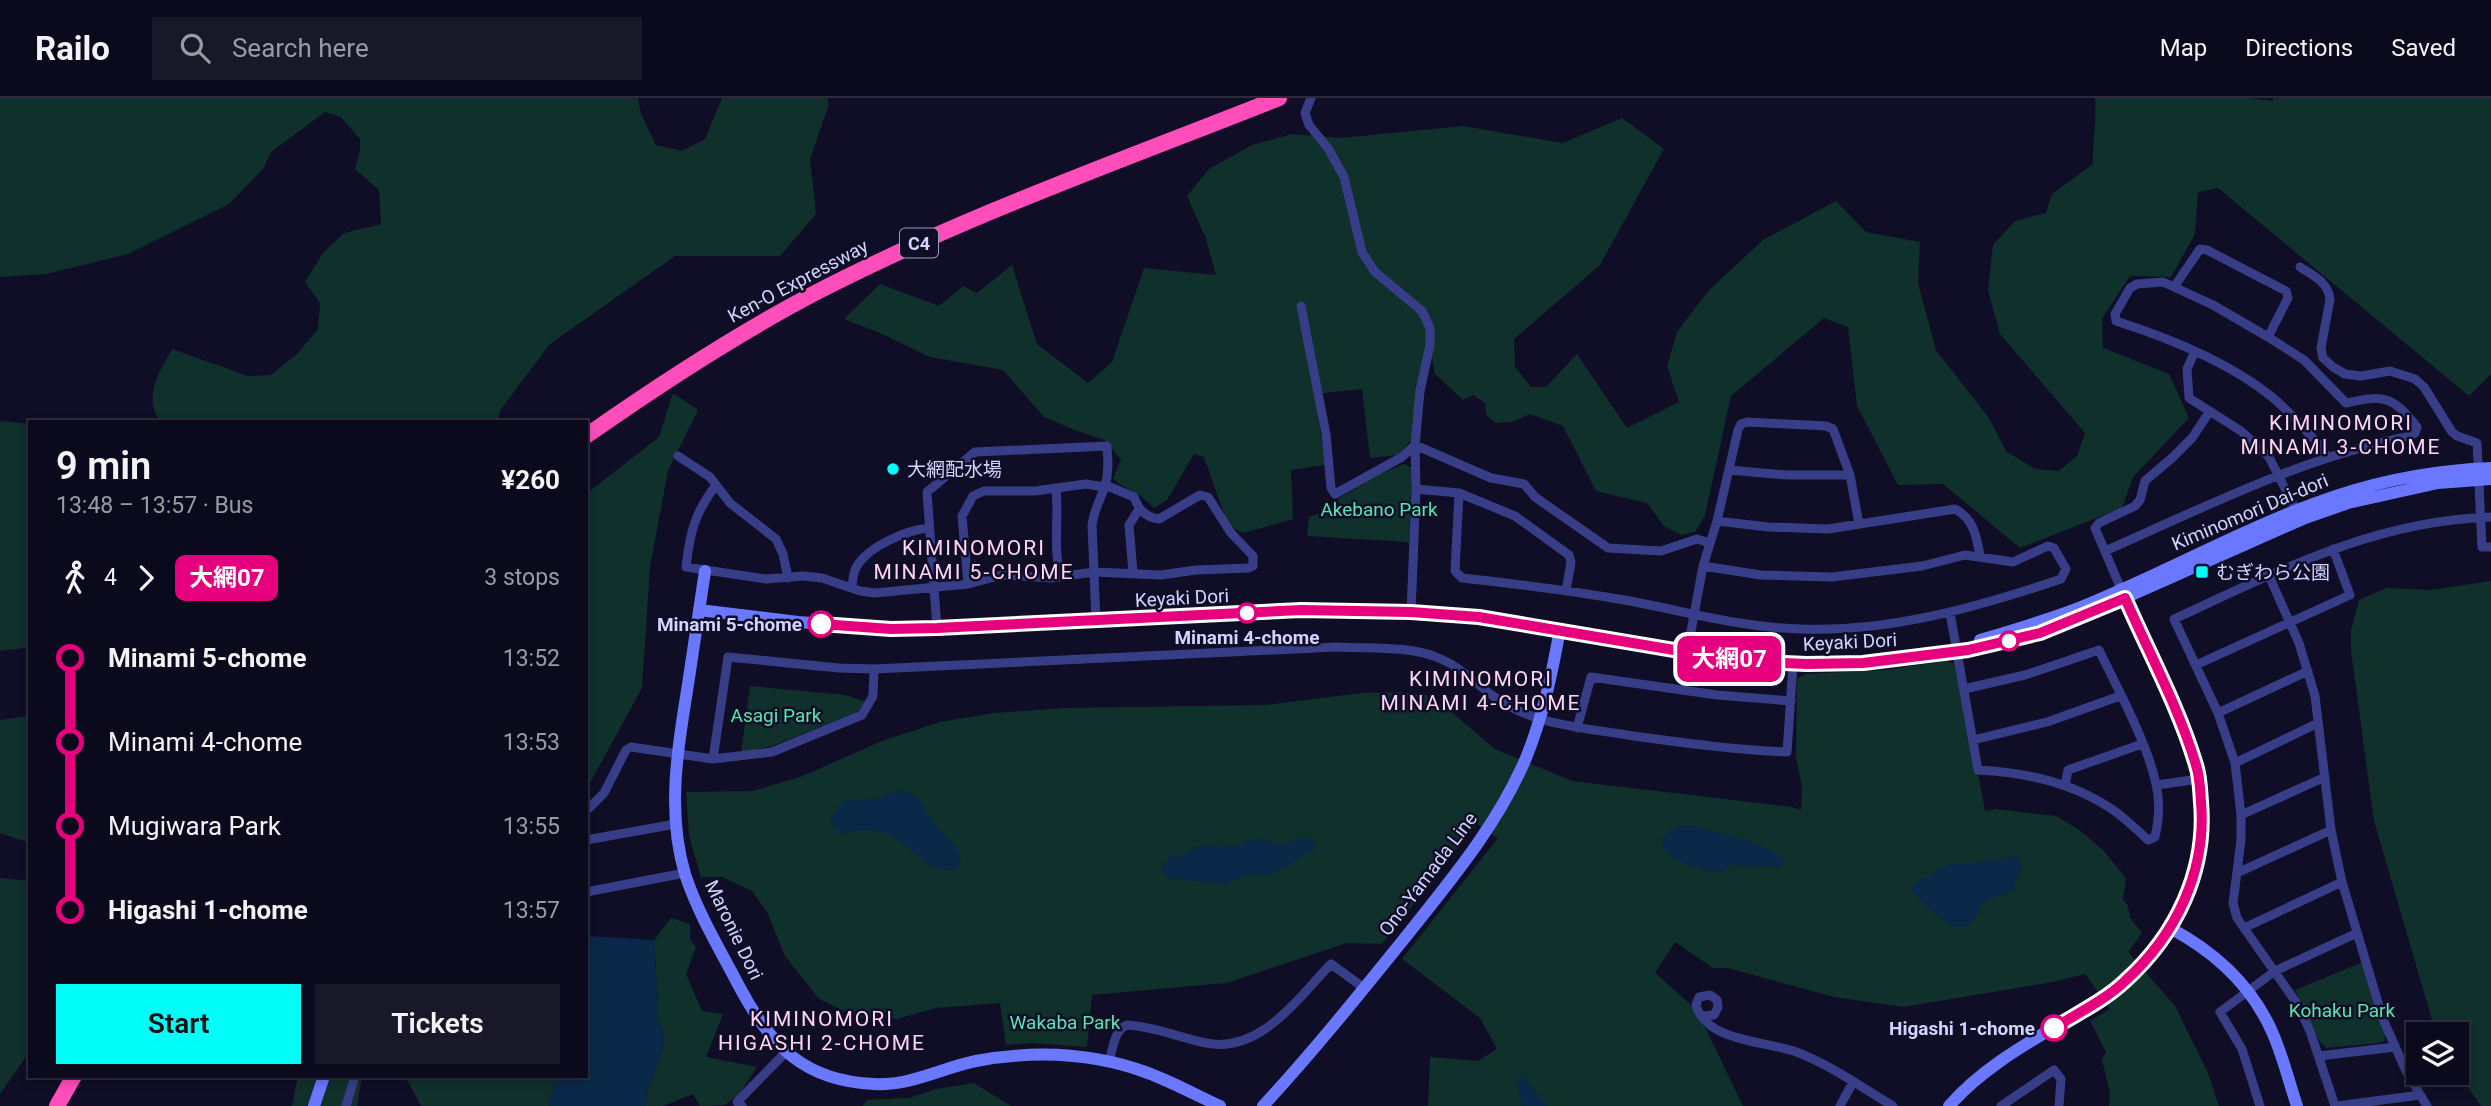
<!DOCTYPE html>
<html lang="en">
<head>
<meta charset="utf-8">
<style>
	body { margin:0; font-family:Roboto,"Noto Sans JP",sans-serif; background:#191829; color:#f1f3f6; height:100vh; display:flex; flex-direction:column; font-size:26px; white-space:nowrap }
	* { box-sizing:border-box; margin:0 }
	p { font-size:23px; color:#9a9aa3 }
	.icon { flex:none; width:38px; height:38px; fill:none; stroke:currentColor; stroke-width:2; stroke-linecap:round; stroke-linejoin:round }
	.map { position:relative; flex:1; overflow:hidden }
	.drawer { position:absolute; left:28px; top:322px; width:560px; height:658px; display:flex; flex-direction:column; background:#0b0a1c; border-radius:0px; box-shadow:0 4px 10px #0003,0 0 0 2px #2b2b3b }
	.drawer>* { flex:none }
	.badge { padding:0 14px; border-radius:10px; font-size:24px; line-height:46px }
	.fabs { position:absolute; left:2406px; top:924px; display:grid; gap:14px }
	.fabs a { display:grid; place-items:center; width:63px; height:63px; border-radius:0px; background:#0b0a1c; box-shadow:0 4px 10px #0003,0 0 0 2px #2b2b3b; font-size:35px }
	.map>.badge { position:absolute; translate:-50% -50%; box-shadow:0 0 0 4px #fff }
	.legs { display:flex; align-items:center; gap:10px; height:77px; padding:0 28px; font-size:23px }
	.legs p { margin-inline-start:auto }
	.headline { display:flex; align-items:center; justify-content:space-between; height:119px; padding:0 28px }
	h1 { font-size:38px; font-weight:600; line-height:52px }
	.button { display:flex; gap:14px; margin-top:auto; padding:14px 28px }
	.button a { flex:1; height:80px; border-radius:0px; background:#00fdf7; color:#111; font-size:28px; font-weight:600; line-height:80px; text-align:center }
	.button a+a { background:#191829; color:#f1f3f6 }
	ul { padding:0 28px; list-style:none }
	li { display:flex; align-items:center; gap:24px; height:84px; font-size:26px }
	li i { display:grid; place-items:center; width:10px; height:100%; margin:0 9px; background:currentColor }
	li i::after { content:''; width:18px; height:18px; margin:-9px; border:5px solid; border-radius:50%; background:#0b0a1c }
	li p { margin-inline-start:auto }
	li:first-child i { background:linear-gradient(#0000 50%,currentColor 0) }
	li:last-child i { background:linear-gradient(currentColor 50%,#0000 0) }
	header { display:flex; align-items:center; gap:42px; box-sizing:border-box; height:98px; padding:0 35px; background:#0b0a1c; border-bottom:2px solid #2b2b3b }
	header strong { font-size:33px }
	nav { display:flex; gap:38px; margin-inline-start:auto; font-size:24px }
	.search { width:490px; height:63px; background:#191829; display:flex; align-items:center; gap:18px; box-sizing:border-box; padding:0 24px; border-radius:0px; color:#9a9aa3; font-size:26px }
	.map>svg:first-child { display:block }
	.green { fill:#10302b }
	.water { fill:#0a2949 }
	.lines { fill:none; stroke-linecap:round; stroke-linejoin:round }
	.street { stroke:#373e87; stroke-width:9 }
	.secondary { stroke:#6978ff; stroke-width:12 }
	.highway { stroke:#ff4db9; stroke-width:16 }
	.line-1-casing { stroke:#fff; stroke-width:16 }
	.line-1 { stroke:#e6007e; stroke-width:10 }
	.poi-dot { fill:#00fdf7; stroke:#0f0e26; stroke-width:2.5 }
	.stop-1-dot { fill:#fff; stroke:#e6007e; stroke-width:3.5 }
	.labels { text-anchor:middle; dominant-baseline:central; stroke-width:5; stroke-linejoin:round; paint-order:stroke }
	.shield { fill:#0f0e26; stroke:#9898be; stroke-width:2 }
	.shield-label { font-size:18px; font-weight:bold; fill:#d2d3ff }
	.street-label { font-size:19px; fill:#d2d3ff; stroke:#0f0e26 }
	.poi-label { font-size:19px; fill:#d2d3ff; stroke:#0f0e26; text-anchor:start }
	.park-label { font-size:19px; fill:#59e5b0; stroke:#0f0e26 }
	.stop-label { font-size:19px; font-weight:bold; fill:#d2d3ff; stroke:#0f0e26; text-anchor:end }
	.neighbourhood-label { font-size:21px; letter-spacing:2px; fill:#ffd4f5; stroke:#0f0e26 }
</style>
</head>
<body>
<header>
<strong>Railo</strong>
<div class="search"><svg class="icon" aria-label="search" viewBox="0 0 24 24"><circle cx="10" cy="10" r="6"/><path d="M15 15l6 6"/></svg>Search here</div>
<nav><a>Map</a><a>Directions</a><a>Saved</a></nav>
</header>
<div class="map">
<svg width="2491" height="1008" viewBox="0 0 2491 1008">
	<rect width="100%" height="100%" fill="#0f0e26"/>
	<!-- green -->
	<path class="green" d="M0 0H638L641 16 656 47 682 53 705 41 722 0H827L829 6 810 61 816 116 780 158H675L550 246 501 311 497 324H160C143 297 159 275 172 251L248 278 271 277 298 255 318 231 320 205 305 184 323 155 344 135 381 126 379 92 355 71 360 53V41L341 19 325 14 271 54 263 71 229 106 128 156 46 176 0 179Z
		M2095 0H2250L2272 3 2274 0H2491V276L2469 298 2218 90 2198 94 2195 136 2171 179 2130 178 2102 221 2103 250 2169 276 2189 320 2133 379 2122 410 2020 450 1943 386 1898 387 1857 308 1848 229 1824 220 1731 298 1705 417 1695 434 1681 437 1664 428 1647 405 1596 393 1563 328 1530 316 1512 324 1495 325 1486 316 1485 305 1473 297 1463 302 1435 276 1429 243 1413 340 1399 357 1370 360 1362 291 1315 296 1325 367 1291 372 1293 421 1243 435 1231 429 1224 416 1204 359 1194 356 1167 402 1154 410 1141 398 1119 386 1113 380 1121 362 1105 342 1075 332 1044 319 1003 272 930 259 880 235 844 221 880 186 939 208 963 188 977 195 1012 167 1037 246 1088 285 1112 264 1144 170 1216 177 1206 141 1187 98 1209 71 1252 47 1292 36 1341 40 1463 28 1563 45 1622 20 1664 51 1600 167 1514 241 1515 269 1531 289H1546L1577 256 1627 330 1679 304 1667 268 1677 234 1708 193 1763 142 1836 103 1866 134 1920 144 1918 185 1936 252 1989 320 2006 353 2035 371 2059 373 2077 358 2085 335 2000 236 1988 192 1993 147 2015 123 2046 115 2052 96 2093 66C2092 44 2097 22 2095 0Z
		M673 295 698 312 668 373 650 468 642 590 586 692V396L659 339Z
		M0 323 30 326V549L0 553Z
		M1404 366 1412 370 1409 444 1307 438 1309 419 1339 409 1338 401 1376 378Z
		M2491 483V1008H2481L2457 973V936H2437L2435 932 2374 723 2351 553V532L2359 502 2386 490 2431 492Z
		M1947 563 1955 566 1974 675H1978L1985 713 1996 711 2056 718 2078 731 2103 752 2126 780 2123 801 2128 808 2130 820 2142 835 2128 854 2175 908 2208 975 2219 1008H2109L2110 995 2102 962 2106 954 2090 923 2110 911 2085 876 2053 884 1903 909 1834 899 1728 870H1713L1675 844 1655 875 1689 905 1705 929 1743 1008H1428L1430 959 1478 963 1497 951 1480 920 1402 861 1498 740 1477 726 1382 846 1347 845 1226 885 1092 897 1087 949 1032 945 1006 947 1000 905 936 910 897 921 859 920 819 901 785 858 767 814 752 793 722 779H701L689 738 686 694 753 693 803 678 882 643 940 624 994 615 1064 610 1267 607 1361 595 1400 594 1426 597 1447 610 1495 651 1572 683 1792 709 1801 712 1802 688 1796 659 1797 581 1805 576 1883 572Z
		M750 588 845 597 867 604 864 610 855 615 772 648 741 655Z
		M30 618V745L0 735V622Z
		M0 780 30 783V953L0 996Z
		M671 820 690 826V841L696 849 686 876 702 913 723 916 706 959 757 969 740 995 725 1007 700 1008 693 996 663 1008H647C645 985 659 969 663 948 667 934 654 919 658 904L654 842Z
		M2363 864 2386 936 2384 943 2379 945 2326 950 2320 944 2295 892Z
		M298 978H362L357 1008H292Z
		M405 978H556L549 1008H421Z
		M974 985 1011 1008H863L867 1002 909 1000 936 991Z"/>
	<!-- water -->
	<path class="water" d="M899 692C921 694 926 715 938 730 950 746 959 744 961 767 937 788 907 743 887 736 880 733 867 732 860 732 852 733 847 737 838 735L830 723 839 707 845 703 876 701Z
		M1693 727C1725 739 1757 739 1784 762L1781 769 1731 767 1721 775C1704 773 1674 764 1663 751L1662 739 1677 728Z
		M1305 739 1313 742 1315 751 1274 775 1240 780 1225 787 1169 780 1163 775 1162 770 1170 758 1180 759 1198 747 1233 749 1254 740 1282 747Z
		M2018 758 2021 769 2013 793C2005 796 1994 798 1987 803 1979 807 1978 819 1971 825 1952 841 1925 806 1912 794L1910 788 1952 765 1964 766Z
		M586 838 654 842 658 904C654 919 667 934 663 948 659 969 645 985 647 1008H549L556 978H586Z
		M1523 978 1548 1008H1522L1517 984Z"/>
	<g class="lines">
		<!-- street -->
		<path class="street" d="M1311 0 1305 15 1309 27 1328 50 1344 79 1362 154 1375 174 1422 213 1430 230V247L1420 293 1415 347 1416 391 1411 515
			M2300 169C2314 178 2328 184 2330 201L2321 250 2323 260 2333 269 2345 276 2361 278 2390 273 2415 281 2424 289 2452 334 2457 338 2477 345 2482 449H2491
			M2174 189 2200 151 2207 152 2286 193 2288 200 2268 239
			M1301 208 1326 336 1331 390 1335 396 1402 359 1415 347 1491 380 1524 386 1535 399 1608 450 1661 453 1697 441 1710 445
			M2195 253 2187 271 2189 300 2241 333 2269 359 2296 412
			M678 358 710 379 730 405 776 441 783 456 788 480
			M1729 372 1787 377H1850
			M716 387C694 416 690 435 686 469L766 481 803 478 822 480 860 493 875 495 968 486 1002 477 1051 480 1094 474 1161 477 1196 472 1248 470 1253 468V458L1231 435 1208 399 1200 397 1159 421C1145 419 1139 412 1134 399L1105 387
			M1056 390C1059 421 1053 447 1060 478
			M1416 391 1459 395 1515 418 1569 457 1571 464 1566 493
			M1459 395 1455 473 1462 480C1518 486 1574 493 1630 503 1688 514 1743 530 1802 531 1891 534 1978 509 2061 481L2066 471 2054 450 2048 448 2013 464 1965 457 1922 468 1832 479 1761 477 1703 468
			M1717 423 1768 429 1828 431 1955 411C1974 421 1976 438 1980 457
			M2105 453C2205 409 2303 359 2411 338L2415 335 2417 329C2392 297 2383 297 2346 305L2304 262 2268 239 2213 207 2163 184 2137 186 2130 190 2115 216 2116 223C2169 240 2229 264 2272 299 2290 314 2306 333 2322 350L2327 359
			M1133 475 1129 427 1139 411
			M2269 478 2299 545 2315 598 2331 732 2342 784 2383 921 2406 973 2427 1008
			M968 486 962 418 973 398 984 393H1035L1086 386 1104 389
			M852 489C853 482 853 474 857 468 869 448 907 432 929 430
			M2121 491 2095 430 2099 425 2135 408 2140 402 2145 383 2173 359 2192 340 2210 313
			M1950 515 1978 672C2022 674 2069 684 2107 708 2122 717 2135 730 2148 742L2155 739C2159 722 2160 703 2156 686 2147 644 2118 592 2099 552L2025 577 1964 591
			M937 530 927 394 975 354 1107 348C1108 362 1109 375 1105 388 1100 402 1094 412 1092 427L1096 523
			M1687 555 1703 468 1717 423 1738 332 1741 326 1747 324 1826 328 1833 331 1850 377 1859 426
			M2196 567 2350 497 2333 451
			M2218 615 2308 573
			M1577 630 1591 579 1717 597 1791 603
			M1973 642 2047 624 2120 598
			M713 661 728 559 839 570 874 571 1336 549C1370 551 1410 547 1441 561 1462 570 1475 585 1493 598 1507 608 1524 616 1540 621 1571 630 1603 633 1634 638 1685 645 1736 652 1787 654L1793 566
			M2235 665 2318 625
			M2157 687 2199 681
			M2065 688 2068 672 2142 646
			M586 713 604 695 626 652 631 649 713 661 772 654 862 617 873 598 874 571
			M2241 717 2325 679
			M586 742 676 726
			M2237 775 2331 732
			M586 794 685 775
			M2244 830 2342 784
			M1702 918 1714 917 1718 909 1717 902 1710 897 1699 899 1696 907C1698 915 1705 923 1711 928 1729 942 1771 946 1794 953 1829 966 1861 989 1893 1008
			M2319 958 2395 949
			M1109 963C1113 951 1114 932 1127 927 1153 928 1180 940 1206 945 1260 956 1297 901 1331 866L1364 890
			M346 1008 355 978
			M742 1008 737 1004 786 954
			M1840 1008 1853 984
			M2001 1008 2054 972 2061 981 2059 1008
			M2260 1008 2242 951 2220 914 2275 873 2357 835
			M2335 1008 2310 933 2298 907 2237 820 2233 805 2241 742V717L2235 665 2218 615 2174 521C2279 473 2373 423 2491 419
			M2337 1008 2420 997"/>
		<!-- secondary -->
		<path class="secondary" d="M705 473C699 513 693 553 687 593 677 653 667 716 685 776 698 816 721 853 740 890 771 948 804 983 874 986 911 988 941 970 976 963 1035 952 1091 954 1148 975 1172 984 1196 997 1220 1008
			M699 512 798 524 891 531 1096 523 1301 512 1411 515 1479 519 1739 563 1807 566 1863 565 1967 553 2040 535 2084 518 2305 420 2348 405 2438 385 2491 381
			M1980 542C2014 532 2048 522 2081 509 2168 474 2250 426 2339 397 2388 381 2440 372 2491 370
			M2170 830C2215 854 2253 889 2273 936 2283 959 2289 984 2297 1008
			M314 1008 324 978
			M1263 1008C1312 955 1358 898 1404 841 1450 783 1497 728 1526 660 1543 618 1552 576 1560 531
			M1949 1008C1993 958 2055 932 2109 895 2140 873 2163 845 2180 811 2222 728 2199 667 2164 588 2150 556 2135 524 2121 491"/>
		<!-- highway -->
		<path class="highway" d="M586 338C660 286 735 237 815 195 964 118 1123 62 1279 0
			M57 1008 74 978"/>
	</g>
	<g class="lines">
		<defs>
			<path id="line-1" d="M821 526 891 531 937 530 1301 512 1411 514 1479 519 1739 563 1807 566 1863 565 1968 552 2040 535 2125 500C2149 555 2179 610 2196 667 2200 679 2200 691 2201 704 2207 773 2176 837 2125 883 2105 902 2078 915 2054 930"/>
		</defs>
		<!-- line-1 casing -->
		<use href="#line-1" class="line-1-casing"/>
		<!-- line-1 -->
		<use href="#line-1" class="line-1"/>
	</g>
	<!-- markers -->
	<g class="poi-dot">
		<circle cx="893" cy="371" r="7"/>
		<rect x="2195" y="467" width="14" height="14" rx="3.5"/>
	</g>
	<g class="stop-1-dot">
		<circle cx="1247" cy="515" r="9"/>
		<circle cx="821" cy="526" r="12"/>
		<circle cx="2009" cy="543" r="9"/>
		<circle cx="2054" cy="930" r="12"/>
	</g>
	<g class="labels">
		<!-- shield labels -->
		<rect class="shield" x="900" y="130.5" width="38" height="29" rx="5"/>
		<g class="shield-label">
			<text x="919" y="145">C4</text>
		</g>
		<!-- street labels -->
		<g class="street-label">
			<text transform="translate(798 183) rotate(-28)">Ken-O Expressway</text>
			<text transform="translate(2250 414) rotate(-23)">Kiminomori Dai-dori</text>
			<text transform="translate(1182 500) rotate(-3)">Keyaki Dori</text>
			<text transform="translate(1850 544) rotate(-3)">Keyaki Dori</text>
			<text transform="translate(1428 776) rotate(-53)">Ono-Yamada Line</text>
			<text transform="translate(734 832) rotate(64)">Maronie Dori</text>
		</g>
		<!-- poi labels -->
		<g class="poi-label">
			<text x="907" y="371">大網配水場</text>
			<text x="2216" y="474">むぎわら公園</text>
		</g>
		<!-- park labels -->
		<g class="park-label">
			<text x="1379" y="411">Akebano Park</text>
			<text x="776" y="617">Asagi Park</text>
			<text x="2342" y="912">Kohaku Park</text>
			<text x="1065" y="924">Wakaba Park</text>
		</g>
		<!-- stop labels -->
		<g class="stop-label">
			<text x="802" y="526">Minami 5-chome</text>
			<text x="1247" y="539" text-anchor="middle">Minami 4-chome</text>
			<text x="2035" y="930">Higashi 1-chome</text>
		</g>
		<!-- neighbourhood labels -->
		<g class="neighbourhood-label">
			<text x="2341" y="325">KIMINOMORI<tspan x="2341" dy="24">MINAMI 3-CHOME</tspan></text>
			<text x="974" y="450">KIMINOMORI<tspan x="974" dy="24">MINAMI 5-CHOME</tspan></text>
			<text x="1481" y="581">KIMINOMORI<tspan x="1481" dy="24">MINAMI 4-CHOME</tspan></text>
			<text x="822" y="921">KIMINOMORI<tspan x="822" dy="24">HIGASHI 2-CHOME</tspan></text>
		</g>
	</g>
</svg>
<div class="fabs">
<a><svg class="icon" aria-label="layers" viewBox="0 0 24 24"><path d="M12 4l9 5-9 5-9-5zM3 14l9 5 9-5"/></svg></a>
</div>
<b class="badge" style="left:1729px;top:561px;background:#e6007e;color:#fff">大網07</b>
<section class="drawer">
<div class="headline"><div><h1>9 min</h1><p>13:48 – 13:57 · Bus</p></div><b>¥260</b></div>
<div class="legs"><svg class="icon" aria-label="walk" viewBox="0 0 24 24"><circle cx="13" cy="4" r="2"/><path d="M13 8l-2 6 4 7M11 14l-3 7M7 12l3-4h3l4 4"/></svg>4<svg class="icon" aria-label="forward" viewBox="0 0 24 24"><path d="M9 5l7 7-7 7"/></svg><b class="badge" style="background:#e6007e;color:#fff">大網07</b><p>3 stops</p></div>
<ul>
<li><i style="color:#e6007e"></i><b>Minami 5-chome</b><p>13:52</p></li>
<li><i style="color:#e6007e"></i><span>Minami 4-chome</span><p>13:53</p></li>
<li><i style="color:#e6007e"></i><span>Mugiwara Park</span><p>13:55</p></li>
<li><i style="color:#e6007e"></i><b>Higashi 1-chome</b><p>13:57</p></li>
</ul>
<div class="button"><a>Start</a><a>Tickets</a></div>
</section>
</div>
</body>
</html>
